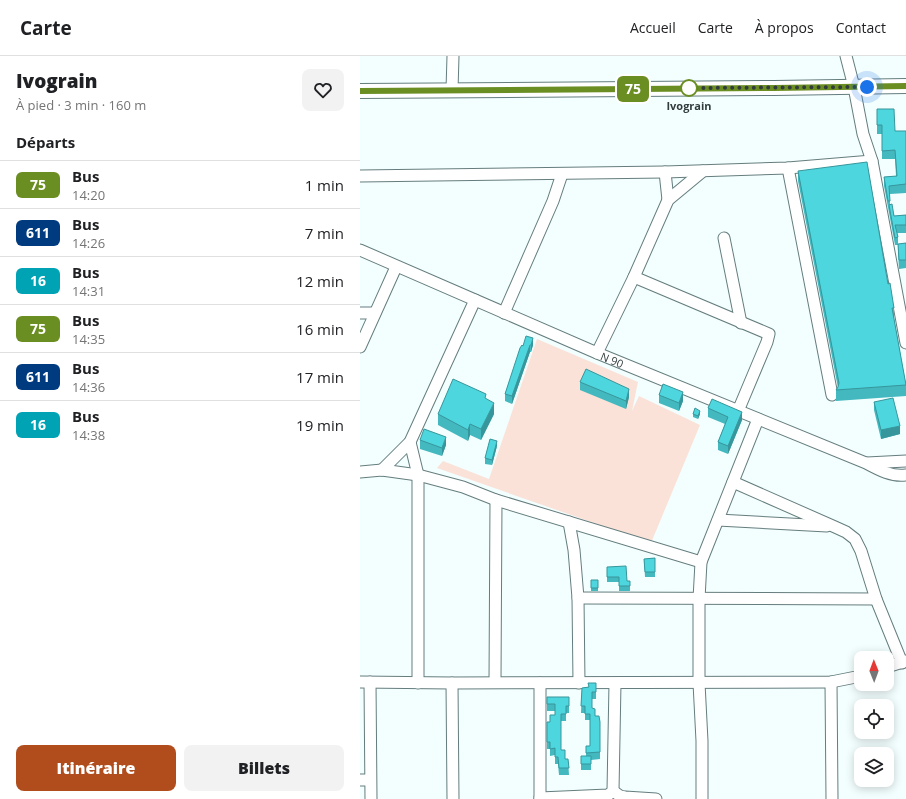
<!DOCTYPE html>
<html lang="fr">
<head>
<meta charset="utf-8">
<style>
	body { margin:0; font-family:"Open Sans",sans-serif; background:#f2f2f2; color:#202124; height:100vh; display:flex; flex-direction:column; font-size:15px; white-space:nowrap }
	* { box-sizing:border-box; margin:0 }
	p { font-size:13px; color:#757577 }
	.icon { flex:none; width:22px; height:22px; fill:none; stroke:currentColor; stroke-width:2; stroke-linecap:round; stroke-linejoin:round }
	.map { position:relative; flex:1; overflow:hidden }
	.panel { display:flex; flex-direction:column; background:#fff; width:360px }
	.panel>* { flex:none }
	.badge { padding:0 8px; border-radius:6px; font-size:14px; line-height:26px }
	.needle { width:26px; rotate:359deg }
	.controls { position:absolute; left:494px; top:595px; display:grid; gap:8px }
	.controls a { display:grid; place-items:center; width:40px; height:40px; border-radius:8px; background:#fff; box-shadow:0 2px 10px #0003; font-size:20px }
	.you { position:absolute; width:20px; height:20px; margin:-10px; border:3px solid #fff; border-radius:50%; background:#1a73e8; box-shadow:0 0 0 6px #1a73e833 }
	.map>.badge { position:absolute; translate:-50% -50%; box-shadow:0 0 0 2px #fff }
	h2 { padding:0 16px; font-size:15px; line-height:36px }
	.round { display:grid; place-items:center; flex:none; width:42px; height:42px; border-radius:8px; background:#f2f2f2 }
	.overview { display:flex; align-items:center; justify-content:space-between; height:68px; padding:0 16px }
	h1 { font-size:19px; font-weight:800; line-height:30px }
	.primary-button { display:flex; gap:8px; margin-top:auto; padding:8px 16px }
	.primary-button a { flex:1; height:46px; border-radius:8px; background:#b14d1d; color:#fff; font-size:16px; font-weight:800; line-height:46px; text-align:center }
	.primary-button a+a { background:#f2f2f2; color:#202124 }
	ul { padding:0; list-style:none }
	li { display:flex; align-items:center; gap:12px; height:48px; padding:0 16px; border-top:1px solid #e0e0e0 }
	li div { flex:1 }
	li b { display:block; font-size:15px }
	li em { font-style:normal }
	li .badge { min-width:44px; font-weight:700; text-align:center }
	header { display:flex; align-items:center; gap:24px; box-sizing:border-box; height:56px; padding:0 20px; background:#fff; border-bottom:1px solid #e0e0e0 }
	header strong { font-size:19px }
	nav { display:flex; gap:22px; margin-inline-start:auto; font-size:14px }
	main { display:flex; flex:1; min-height:0 }
	.map>svg:first-child { display:block }
	.green { fill:#fae2d9 }
	.lines { fill:none; stroke-linecap:round; stroke-linejoin:round }
	.minor-casing { stroke:#657d7e; stroke-width:13 }
	.major-casing { stroke:#657d7e; stroke-width:16 }
	.minor { stroke:#fff; stroke-width:11 }
	.major { stroke:#fff; stroke-width:14 }
	.wall { fill:#43b8bf }
	.shaded-wall { fill:#37969b }
	.building { fill:#4ed6de; stroke:#37969b }
	.line-casing { stroke:#fff; stroke-width:9 }
	.line { stroke:#6b8e23; stroke-width:6 }
	.walk { stroke:#323c3d; stroke-width:4; stroke-dasharray:0 7.2 }
	.stop-dot { fill:#fff; stroke:#6b8e23; stroke-width:2 }
	.labels { text-anchor:middle; dominant-baseline:central; stroke-width:3.5; stroke-linejoin:round; paint-order:stroke }
	.stop-label { font-size:11px; font-weight:bold; fill:#323c3d; stroke:#f3fefe }
	.street-label { font-size:11px; fill:#323c3d; stroke:#f3fefe }
</style>
</head>
<body>
<header>
<strong>Carte</strong>
<nav><a>Accueil</a><a>Carte</a><a>À propos</a><a>Contact</a></nav>
</header>
<main>
<section class="panel">
<div class="overview"><div><h1>Ivograin</h1><p>À pied · 3 min · 160 m</p></div><a class="round"><svg class="icon" aria-label="heart" viewBox="0 0 24 24"><path d="M12 20l-8-8c-3-5 5-10 8-4 3-6 11-1 8 4z"/></svg></a></div>
<h2>Départs</h2>
<ul>
<li><span class="badge" style="background:#6b8e23;color:#fff">75</span><div><b>Bus</b><p>14:20</p></div><em>1 min</em></li>
<li><span class="badge" style="background:#003b80;color:#fff">611</span><div><b>Bus</b><p>14:26</p></div><em>7 min</em></li>
<li><span class="badge" style="background:#00a3b4;color:#fff">16</span><div><b>Bus</b><p>14:31</p></div><em>12 min</em></li>
<li><span class="badge" style="background:#6b8e23;color:#fff">75</span><div><b>Bus</b><p>14:35</p></div><em>16 min</em></li>
<li><span class="badge" style="background:#003b80;color:#fff">611</span><div><b>Bus</b><p>14:36</p></div><em>17 min</em></li>
<li><span class="badge" style="background:#00a3b4;color:#fff">16</span><div><b>Bus</b><p>14:38</p></div><em>19 min</em></li>
</ul>
<div class="primary-button"><a>Itinéraire</a><a>Billets</a></div>
</section>
<div class="map">
<svg width="546" height="743" viewBox="0 0 546 743">
	<rect width="100%" height="100%" fill="#f3fefe"/>
	<!-- green -->
	<path class="green" d="M177 283 278 326 272 355 279 340 340 369 291 487 77 412 83 405 129 423Z"/>
	<g class="lines">
		<defs>
			<g id="minor">
				<path d="M486 0 494 31 503 78 512 105 546 287"/>
				<path d="M92 34 93 0"/>
				<path d="M428 112 472 339"/>
				<path d="M305 116 308 144"/>
				<path d="M0 120 305 116 428 112 512 105"/>
				<path d="M364 182 381 267"/>
				<path id="s1" d="M0 194 237 297 506 407C519 414 532 421 546 419"/>
				<path d="M274 221 409 278 407 286 378 355"/>
				<path d="M0 257H15"/>
				<path d="M144 257 193 145 202 118"/>
				<path d="M0 291 36 211"/>
				<path d="M237 297 274 221 308 144 343 115"/>
				<path d="M50 386 58 419V627"/>
				<path d="M507 407 546 405"/>
				<path d="M22 414 50 386 115 244"/>
				<path d="M0 416 22 414 58 419 103 431 136 444 341 506"/>
				<path d="M373 426 475 471 486 476 495 483 501 495 516 543 542 607"/>
				<path d="M358 464 467 470"/>
				<path d="M209 466 214 494 218 542 219 627"/>
				<path d="M218 542 516 543"/>
				<path d="M527 611 546 605"/>
				<path d="M0 626 92 627 471 626 501 620"/>
				<path d="M10 626 11 743"/>
				<path d="M135 626 136 444"/>
				<path d="M471 626 472 743"/>
				<path d="M92 627 93 743"/>
				<path d="M0 724H10"/>
				<path d="M253 735 260 740 265 741 296 743"/>
				<path d="M180 742 248 739 253 735 255 627"/>
				<path d="M180 743V627"/>
				<path d="M342 743V685L339 627V543L341 506 398 363"/>
			</g>
			<path id="major" d="M0 35 414 32 546 30"/>
		</defs>
		<!-- minor casing -->
		<use href="#minor" class="minor-casing"/>
		<!-- major casing -->
		<use href="#major" class="major-casing"/>
		<!-- minor -->
		<use href="#minor" class="minor"/>
		<!-- major -->
		<use href="#major" class="major"/>
	</g>
	<!-- wall -->
	<path class="wall" d="M517 53 535 75 546 97V137L530 138V148L534 160 546 159V177H537L538 181V189H535L524 130V121L536 120 535 103H522V78H517Z
		M438 115 528 228 534 252V262L546 329V340L476 345V334L478 332 438 125Z
		M546 187V212L539 213 538 197V188Z
		M173 289 171 296H170L152 348 145 345V338L163 290Z
		M220 326 269 341 266 353 220 334Z
		M299 339 323 345 319 355 299 347Z
		M126 343 134 358 121 384 110 379 108 385 78 369V358Z
		M514 346 540 378 521 383 514 354Z
		M348 352 382 364 368 398 358 394V386L365 368 348 361Z
		M333 358H340L338 363 333 361Z
		M60 384 86 389 82 400 60 393Z
		M137 390 132 409 125 408V402Z
		M295 502V521H285L284 503Z
		M247 511 267 525H270V535H259V526H247Z
		M231 524H238V535H231Z
		M236 627V643H232V652L235 660 240 666V703L231 704V714H221V700H226V690H230V664H225V657H221L222 632 228 631Z
		M187 641H209V657H206V665H201V694L205 703H208L209 719H199L198 708H195V699L190 700V693H187V666H190L195 659V655H187Z"/>
	<!-- shaded-wall -->
	<path class="shaded-wall" d="M173 282V289L171 296V289Z
		M170 289V296L152 348V340Z
		M269 333V341L266 353V345Z
		M323 336V345L319 355V347Z
		M134 347V358L121 384V373Z
		M340 355V358L338 363V360Z
		M382 356V364L368 398V390Z
		M110 368V379L108 385V374Z
		M540 370V378L521 383V374Z
		M86 381V389L82 400V392Z
		M137 385V390L132 409V404Z"/>
	<!-- building -->
	<path class="building" d="M517 53H534L535 75H546V128L529 130 530 145H528L524 121 537 120 535 94 522 95V69H517Z
		M507 106 528 228 530 227 534 252H532L546 329 476 334 478 331 479 327 438 115Z
		M532 148 534 160 546 159V169H535L538 181 535 182 529 149Z
		M546 187V204H539L538 188Z
		M166 280 173 282 171 289H170L152 340 145 338 160 292 162 289 163 290Z
		M226 313 269 333 266 345 220 326Z
		M93 323 126 338 125 342 134 347 121 373 110 368 108 374 78 358Z
		M303 328 323 336 319 347 299 339Z
		M533 342 540 370 521 374 514 346Z
		M352 343 382 356 368 390 358 386 368 361 348 352Z
		M335 352 340 355 338 360 333 358Z
		M64 373 86 381 82 392 60 384Z
		M130 383 137 385 132 404 125 402Z
		M295 502V516H285L284 503Z
		M266 510 267 525H270V530H259V521H247V511Z
		M231 524H238V532H231Z
		M228 627H236V636H232V652L235 653V660H239L240 666V696L226 697V690H230V658H225V650H221L222 632 229 631Z
		M187 641H209V650H206V658H201V694H205V703H208L209 712H199L198 701H195V692L190 693V686H187V666H190V659H195V648H187Z
		M221 700H231V708H221Z"/>
	<g class="lines">
		<defs>
			<path id="line" d="M0 35 414 32 546 30"/>
		</defs>
		<!-- line casing -->
		<use href="#line" class="line-casing"/>
		<!-- line -->
		<use href="#line" class="line"/>
		<!-- walk -->
		<path class="walk" d="M329 32 507 31"/>
	</g>
	<!-- markers -->
	<circle class="stop-dot" cx="329" cy="32" r="8"/>
	<g class="labels">
		<!-- stop labels -->
		<g class="stop-label">
			<text x="329" y="49">Ivograin</text>
		</g>
		<!-- street labels -->
		<g class="street-label">
			<text stroke="none"><textPath href="#s1" startOffset="275">N 90</textPath></text>
		</g>
	</g>
</svg>
<div class="controls">
<a><svg class="needle" viewBox="-14 -14 28 28"><path d="M0-13l5 13h-10z" fill="#e53935"/><path d="M0 13l5-13h-10z" fill="#757577"/></svg></a>
<a><svg class="icon" aria-label="locate" viewBox="0 0 24 24"><circle cx="12" cy="12" r="6"/><path d="M12 2v4M12 18v4M2 12h4M18 12h4"/></svg></a>
<a><svg class="icon" aria-label="layers" viewBox="0 0 24 24"><path d="M12 4l9 5-9 5-9-5zM3 14l9 5 9-5"/></svg></a>
</div>
<div class="you" style="left:507px;top:31px"></div>
<b class="badge" style="left:273px;top:33px;background:#6b8e23;color:#fff">75</b>
</div>
</main>
</body>
</html>
